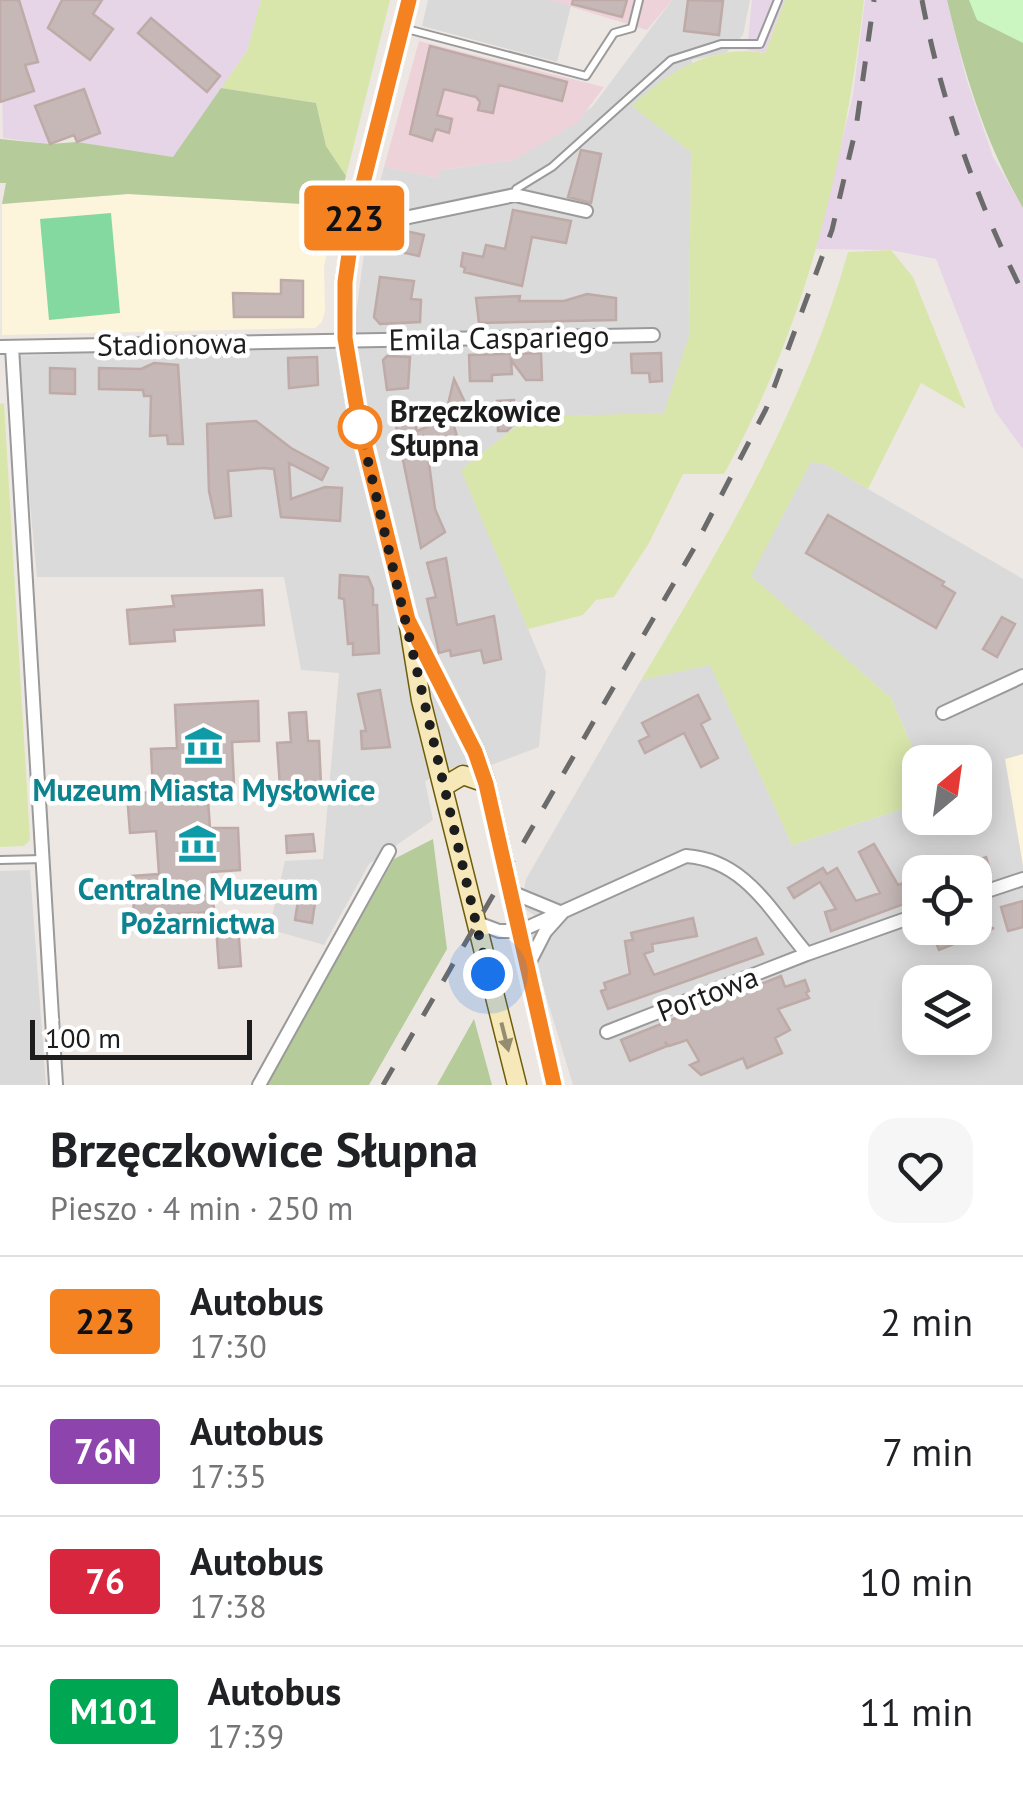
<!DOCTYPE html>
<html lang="pl">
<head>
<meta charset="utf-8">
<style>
	body { margin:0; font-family:"PT Sans",sans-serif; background:#f6f6f6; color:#202124; height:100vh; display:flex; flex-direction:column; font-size:38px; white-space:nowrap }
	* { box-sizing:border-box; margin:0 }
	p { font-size:32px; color:#757577 }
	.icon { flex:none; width:55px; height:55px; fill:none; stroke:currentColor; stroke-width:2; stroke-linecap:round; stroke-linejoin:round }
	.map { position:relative; height:1085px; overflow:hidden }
	.drawer { display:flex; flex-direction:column; background:#fff; flex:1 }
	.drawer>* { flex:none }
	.badge { padding:0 20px; border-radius:8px; font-size:35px; line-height:65px }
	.needle { width:65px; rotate:29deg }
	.fabs { position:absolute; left:902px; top:745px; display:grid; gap:20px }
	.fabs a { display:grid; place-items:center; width:90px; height:90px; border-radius:20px; background:#fff; box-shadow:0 5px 25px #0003; font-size:50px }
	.scale { position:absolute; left:30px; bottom:25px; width:222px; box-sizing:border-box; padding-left:10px; border:5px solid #1d1d1d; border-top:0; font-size:28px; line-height:35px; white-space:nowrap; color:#1d1d1d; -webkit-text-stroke:8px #fff; paint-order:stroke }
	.you { position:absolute; width:50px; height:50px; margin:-25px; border:8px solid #fff; border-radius:50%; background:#1a73e8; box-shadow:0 0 0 15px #1a73e833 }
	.map>.badge { position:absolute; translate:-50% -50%; box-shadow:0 0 0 5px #fff }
	.round { display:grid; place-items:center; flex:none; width:105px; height:105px; border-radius:30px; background:#f6f6f6 }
	.headline { display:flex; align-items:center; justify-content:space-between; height:170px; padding:0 50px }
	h1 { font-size:48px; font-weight:600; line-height:75px }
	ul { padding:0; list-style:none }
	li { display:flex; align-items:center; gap:30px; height:130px; padding:0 50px; border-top:2px solid #e0e0e0 }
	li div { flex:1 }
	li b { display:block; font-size:38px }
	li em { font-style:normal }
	li .badge { min-width:110px; font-weight:700; text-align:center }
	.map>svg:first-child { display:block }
	.residential { fill:#dbdada; fill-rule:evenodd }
	.commercial { fill:#eed2d9 }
	.industrial { fill:#e5d5e6 }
	.education { fill:#fdf4dc }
	.grass { fill:#d8e6ab }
	.forest { fill:#b5cb99 }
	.park { fill:#cbf6c1 }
	.pitch { fill:#84d9a1 }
	.parking { fill:#d9d9d9 }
	.building { fill:#c5b8b7; stroke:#beaaa6; stroke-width:2.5 }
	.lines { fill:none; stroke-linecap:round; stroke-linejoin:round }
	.lane-casing { stroke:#9a9a9a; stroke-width:10 }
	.street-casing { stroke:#9a9a9a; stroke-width:16 }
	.secondary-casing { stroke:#6d5d0a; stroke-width:21 }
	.lane { stroke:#fff; stroke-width:6 }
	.street { stroke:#fff; stroke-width:12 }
	.secondary { stroke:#f6e8b8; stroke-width:18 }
	.rail { stroke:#6b6b6b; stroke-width:5; stroke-dasharray:20 20; stroke-linecap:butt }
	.oneway { fill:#948d72 }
	.line-casing { stroke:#fff; stroke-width:22 }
	.line { stroke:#f58220; stroke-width:15 }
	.walk { stroke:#1d1d1d; stroke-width:10; stroke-dasharray:0 18 }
	.stop-dot { fill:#fff; stroke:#f58220; stroke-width:5 }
	.labels { text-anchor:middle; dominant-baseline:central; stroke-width:9; stroke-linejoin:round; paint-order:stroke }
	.street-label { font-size:30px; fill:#1d1d1d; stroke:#fff }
	.stop-label { font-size:30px; font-weight:bold; fill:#1d1d1d; stroke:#fff; text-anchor:start }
	.culture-label { font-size:30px; font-weight:bold; fill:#0d838f; stroke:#fff }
</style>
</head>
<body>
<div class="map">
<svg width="1023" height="1085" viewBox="0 0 1023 1085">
	<rect width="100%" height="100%" fill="#ede7e3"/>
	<!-- residential -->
	<path class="residential" d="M672 0H750L743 35 726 53 692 60 689 337 664 414 528 417 462 470 546 672 539 747 486 767H456L425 781 433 820 369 864 324 945 269 929 285 861 323 859 339 673 301 670 284 577H37L16 356 352 342 367 232 384 167 438 178 440 170 514 160 592 107Z
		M811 461 825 464 1023 579V1085H573L530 943 535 916 521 906 526 879 641 680 710 664 792 845 920 803V818H975V762L920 765 891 698 750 576ZM920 872H975V928H920ZM920 982H975V1038H920Z"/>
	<!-- commercial -->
	<path class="commercial" d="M549 0H672L647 30Z
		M419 41 604 87 577 123 514 160 440 170 438 178 384 167Z"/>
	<!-- industrial -->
	<path class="industrial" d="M0 0H261L247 51 173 157 77 142 74 135 50 144 3 138Z
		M752 0H785L765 53 747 50Z
		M865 0H947L966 78 993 157 1023 208V449L995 411 936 259 891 250 816 249 853 95Z"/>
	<!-- education -->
	<path class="education" d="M128 194 337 206 324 267 325 311 322 322 315 328 2 335V204Z
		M1023 754V866L1005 759Z"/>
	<!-- grass -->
	<path class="grass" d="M261 0H390L346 176 326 146 316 103 221 88 247 51Z
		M785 0H864C845 165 805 328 724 474H683L649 543 614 597 596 600 583 615 528 629 461 470 528 417 664 413 689 336 691 152 632 106C669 71 712 44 765 53Z
		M891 250 913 277 966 409 921 383 868 489 825 464 811 462 751 576 891 698 920 765V803L792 845 710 665 641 680C722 546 806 404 848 252Z
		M4 403 30 840 24 846 0 847V404Z"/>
	<!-- forest -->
	<path class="forest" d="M947 0H1023V208C984 140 965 75 947 0Z
		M221 88 316 103 326 146 346 176 337 206 128 194 2 204 6 183H0V139L50 144 77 142 173 157Z
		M433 839 447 949 369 1085H266L394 859Z
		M474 1019 492 1085H437Z"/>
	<!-- park -->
	<path class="park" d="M969 0H1023V43L977 20Z"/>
	<!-- pitch -->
	<path class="pitch" d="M111 213 120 313 49 320 40 219Z"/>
	<!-- parking -->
	<path class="parking" d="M428 0H549L571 6 557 62 422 26Z
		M30 870 46 1085H0V871Z"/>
	<!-- building -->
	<path class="building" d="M0 0H19L38 62 25 65 34 91 0 102Z
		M62 0H102L93 14 113 29 90 60 48 28Z
		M573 0H627L622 17 572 4Z
		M688 0 723 1 719 35 684 31Z
		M151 18 220 76 207 92 138 33Z
		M430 46 567 82 562 101 499 85 493 113 478 110 480 102 476 97 444 89 437 115 452 119 449 133 436 129 432 141 410 134Z
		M84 89 100 133 77 142 74 135 50 144 35 106Z
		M581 150 601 154 591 203 568 197Z
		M513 210 571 221 566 243 532 237 522 286 464 272 465 268 461 266 463 253 483 257 486 245 505 249Z
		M401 230 424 235 419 256 396 251Z
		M380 277 414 281 411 299 421 300 420 322 380 324 374 317Z
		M281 280 303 281V317H234L233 293 281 294Z
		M587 294 616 298V320L479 323 476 298 520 296 519 301H564Z
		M541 353 542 380H526L511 360 512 374 492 375V381H470L469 355Z
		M661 353 662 381 650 382 649 373H632L631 354Z
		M387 356 410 357 408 388 387 390 383 360Z
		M317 357 318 385 289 388 288 358Z
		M154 363 178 365 183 444H168L167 435 150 436 151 396H144L143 390 99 389V368L141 369Z
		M50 368 75 369V394L50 393Z
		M454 379 470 413 453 423 457 436 454 438 460 452 429 463 435 509 445 532 421 548 394 416 412 412 417 431 439 422 445 417Z
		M514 400 515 423 507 431H498L497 401Z
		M256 421 291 448 328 468 322 480 289 463 291 499 325 487 342 488 340 521 281 517 274 469 264 468 228 471 231 516 215 518 209 491 207 424Z
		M828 515 944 582 942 585 955 593 936 628 806 553Z
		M446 558 457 625 494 616 501 659 484 663 481 650 451 656 450 650 439 653 427 599 436 597 427 563Z
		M340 575 368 577 373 589V605H377L379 653 353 655V643L348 644 344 599 339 598Z
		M262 590 264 625 174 630 175 641 130 644 127 610 174 606 172 596Z
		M1002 617 1015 624 997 657 983 649Z
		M380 690 390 747 362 749 361 731H366L358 694Z
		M698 695 710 719 701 724 718 758 701 767 684 733 645 753 639 741 649 736 642 723Z
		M258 701 259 741 232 742 234 785 207 786 210 828H238L240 870 212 872 214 912 134 916 132 876 159 874 156 831 130 833 127 794 153 792 151 749 177 748 175 705Z
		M306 712 308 741H319L321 785 280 787 277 743 291 742 289 713Z
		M313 834 315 851 287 853 286 836Z
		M874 844 898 885 920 877V898L831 931 825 912 836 909 820 882 794 898 788 888 823 868 827 874 837 868 856 901 880 893 859 852Z
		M986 857 991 872 975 878V872H944Z
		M300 888 317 890 312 923 295 920Z
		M1023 901V927L1008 931 1001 907Z
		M693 918 697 936 652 944 653 951 644 954 654 975 756 938 763 954 608 1009 601 991 606 989 604 983 630 974 625 941 633 940 631 933Z
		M238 925 241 966 219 968 216 927Z
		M930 928H994L939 950Z
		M781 976 785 987 805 980 809 991 806 993 809 998 778 1009 790 1030 775 1038 782 1053 747 1068 743 1058 701 1075 690 1065 699 1061 687 1040 669 1046 665 1042 667 1046 630 1061 621 1040Z"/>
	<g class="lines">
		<defs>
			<path id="lane" d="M403 28 586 76 614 33 632 28 639 0
				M515 194 516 189 552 167 671 60 721 44H760L778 0
				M0 860 44 859"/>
			<path id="street" d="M354 219 385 222 515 195 586 211
				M0 347 653 335
				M12 347 56 1085
				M943 713 1023 676
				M511 892 562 913 545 932 527 967
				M975 895 1023 879
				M475 922 499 931H520L686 856C746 860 771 912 807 954L920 914
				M607 1032 807 954
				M259 1085 389 851"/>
			<path id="secondary" d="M409 0 354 219 345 281V339L360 427 408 620 421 700 517 1085
				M412 629 475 751 486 783 554 1085
				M443 787 463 775 486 783"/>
		</defs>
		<!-- lane casing -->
		<use href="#lane" class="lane-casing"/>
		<!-- street casing -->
		<use href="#street" class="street-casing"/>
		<!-- secondary casing -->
		<use href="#secondary" class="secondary-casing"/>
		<!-- lane -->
		<use href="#lane" class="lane"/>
		<!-- street -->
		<use href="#street" class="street"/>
		<!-- secondary -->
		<use href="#secondary" class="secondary"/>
		<!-- rail -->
		<path class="rail" d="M922 0C941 101 977 201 1023 293
			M383 1085 693 550 766 409 832 230 856 128 874 0"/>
	</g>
	<!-- one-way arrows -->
	<defs><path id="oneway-solid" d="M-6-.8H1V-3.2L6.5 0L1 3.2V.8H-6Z" transform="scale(2.5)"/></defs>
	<use class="oneway" href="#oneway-solid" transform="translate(505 1037) rotate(76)"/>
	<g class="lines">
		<defs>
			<path id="line" d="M409 0 354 219 345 282V338L360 427 408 620 475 752 486 784 554 1085"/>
		</defs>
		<!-- line casing -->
		<use href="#line" class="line-casing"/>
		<!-- line -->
		<use href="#line" class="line"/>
		<!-- walk -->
		<path class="walk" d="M360 427 488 974"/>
	</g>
	<!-- icons -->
	<defs>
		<symbol id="museum-bare" viewBox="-9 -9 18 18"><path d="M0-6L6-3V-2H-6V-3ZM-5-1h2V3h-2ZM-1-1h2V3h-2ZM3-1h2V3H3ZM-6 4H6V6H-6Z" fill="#0f9aa8" stroke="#fff" stroke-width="2.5" paint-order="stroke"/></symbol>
	</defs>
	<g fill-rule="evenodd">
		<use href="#museum-bare" x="176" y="718" width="55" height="55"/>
		<use href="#museum-bare" x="170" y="816" width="55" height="55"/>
	</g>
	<!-- markers -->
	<circle class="stop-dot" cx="360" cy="427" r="20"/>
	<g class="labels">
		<!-- street labels -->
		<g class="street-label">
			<text transform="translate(499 337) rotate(-1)">Emila Caspariego</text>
			<text transform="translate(172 343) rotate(-1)">Stadionowa</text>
			<text transform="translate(707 993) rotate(-21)">Portowa</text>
		</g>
		<!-- stop labels -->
		<g class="stop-label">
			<text x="390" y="410">Brzęczkowice<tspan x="390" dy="34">Słupna</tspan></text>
		</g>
		<!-- culture labels -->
		<g class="culture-label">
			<text x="204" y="789">Muzeum Miasta Mysłowice</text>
			<text x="198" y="888">Centralne Muzeum<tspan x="198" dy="34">Pożarnictwa</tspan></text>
		</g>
	</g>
</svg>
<div class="fabs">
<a><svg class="needle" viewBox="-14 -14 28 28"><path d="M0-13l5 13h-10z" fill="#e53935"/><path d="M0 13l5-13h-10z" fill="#757577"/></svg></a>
<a><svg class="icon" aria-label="locate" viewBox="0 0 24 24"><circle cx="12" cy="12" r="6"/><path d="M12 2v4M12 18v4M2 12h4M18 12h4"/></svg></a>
<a><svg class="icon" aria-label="layers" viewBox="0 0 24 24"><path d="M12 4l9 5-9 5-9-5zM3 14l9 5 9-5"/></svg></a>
</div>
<div class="scale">100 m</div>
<div class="you" style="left:488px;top:974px"></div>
<b class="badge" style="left:354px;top:218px;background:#f58220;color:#111">223</b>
</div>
<section class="drawer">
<div class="headline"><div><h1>Brzęczkowice Słupna</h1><p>Pieszo · 4 min · 250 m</p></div><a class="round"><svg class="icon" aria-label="heart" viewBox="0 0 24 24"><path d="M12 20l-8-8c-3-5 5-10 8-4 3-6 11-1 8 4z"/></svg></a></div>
<ul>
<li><span class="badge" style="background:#f58220;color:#111">223</span><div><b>Autobus</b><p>17:30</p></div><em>2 min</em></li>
<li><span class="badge" style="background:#8e44ad;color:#fff">76N</span><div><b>Autobus</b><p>17:35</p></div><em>7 min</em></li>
<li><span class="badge" style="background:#d7263d;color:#fff">76</span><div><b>Autobus</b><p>17:38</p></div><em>10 min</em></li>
<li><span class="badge" style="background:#00a651;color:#fff">M101</span><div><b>Autobus</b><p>17:39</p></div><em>11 min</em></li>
</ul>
</section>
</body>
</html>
